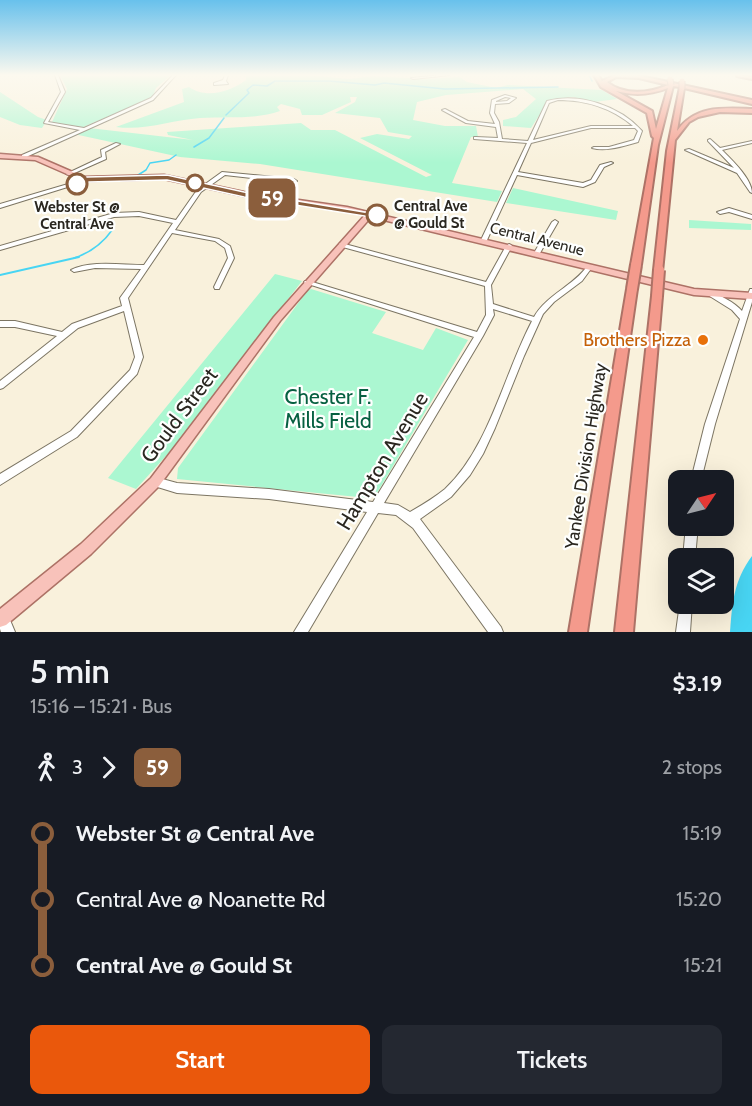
<!DOCTYPE html>
<html lang="en">
<head>
<meta charset="utf-8">
<style>
	body { margin:0; font-family:Cabin,sans-serif; background:#242831; color:#f1f3f6; height:100vh; display:flex; flex-direction:column; font-size:22px; white-space:nowrap }
	* { box-sizing:border-box; margin:0 }
	p { font-size:20px; color:#9ea1a6 }
	.icon { flex:none; width:33px; height:33px; fill:none; stroke:currentColor; stroke-width:2; stroke-linecap:round; stroke-linejoin:round }
	.map { position:relative; height:632px; overflow:hidden }
	.panel { display:flex; flex-direction:column; background:#171b24; flex:1 }
	.panel>* { flex:none }
	.badge { padding:0 12px; border-radius:9px; font-size:21px; line-height:39px }
	.needle { width:39px; rotate:55deg }
	.buttons { position:absolute; left:668px; top:470px; display:grid; gap:12px }
	.buttons a { display:grid; place-items:center; width:66px; height:66px; border-radius:12px; background:#171b24; box-shadow:0 6px 24px #0002; font-size:30px }
	.map>.badge { position:absolute; translate:-50% -50%; box-shadow:0 0 0 3px #fff }
	.legs { display:flex; align-items:center; gap:9px; height:66px; padding:0 30px; font-size:20px }
	.legs p { margin-inline-start:auto }
	.headline { display:flex; align-items:center; justify-content:space-between; height:102px; padding:0 30px }
	h1 { font-size:33px; font-weight:600; line-height:45px }
	.button { display:flex; gap:12px; margin-top:auto; padding:12px 30px }
	.button a { flex:1; height:69px; border-radius:12px; background:#ea580c; color:#fff; font-size:24px; font-weight:600; line-height:69px; text-align:center }
	.button a+a { background:#242831; color:#f1f3f6 }
	ul { padding:0 30px; list-style:none }
	li { display:flex; align-items:center; gap:21px; height:66px; font-size:22px }
	li i { display:grid; place-items:center; width:9px; height:100%; margin:0 8px; background:currentColor }
	li i::after { content:''; width:15px; height:15px; margin:-8px; border:4px solid; border-radius:50%; background:#171b24 }
	li p { margin-inline-start:auto }
	li:first-child i { background:linear-gradient(#0000 50%,currentColor 0) }
	li:last-child i { background:linear-gradient(currentColor 50%,#0000 0) }
	.map>svg:first-child { display:block }
	.green { fill:#abf7d1 }
	.water { fill:#48d5f3 }
	.lines { fill:none; stroke-linecap:round; stroke-linejoin:round }
	.stream-far1 { stroke:#48d5f3; stroke-width:1.5 }
	.stream { stroke:#48d5f3; stroke-width:2 }
	.minor-casing { stroke:#7c7563; stroke-width:2 }
	.major-casing { stroke:#ad7266; stroke-width:3 }
	.highway-casing { stroke:#ad7266; stroke-width:4 }
	.minor { fill:#fff; fill-rule:evenodd }
	.major { fill:#f8c2ba; fill-rule:evenodd }
	.highway { fill:#f49a8c; fill-rule:evenodd }
	.highway-bridge-far1-casing { stroke:#ad7266; stroke-width:7; stroke-linecap:butt }
	.highway-bridge-casing { stroke:#ad7266; stroke-width:14; stroke-linecap:butt }
	.highway-bridge-far1 { stroke:#f49a8c; stroke-width:5 }
	.highway-bridge { stroke:#f49a8c; stroke-width:10 }
	.line-1 { fill:#8b5e3c; stroke:#fff; stroke-width:1.5 }
	.stop-1-dot { fill:#fff; stroke:#8b5e3c; stroke-width:3 }
	.food-dot { fill:#e8710a; stroke:#fefffe; stroke-width:2 }
	.labels { text-anchor:middle; dominant-baseline:central; stroke-width:4.5; stroke-linejoin:round; paint-order:stroke }
	.far-stop-label { font-size:15px; font-weight:bold; fill:#2a2720; stroke:#fefffe; text-anchor:start }
	.far-street-label { font-size:15px; fill:#2a2720; stroke:#fefffe }
	.food-label { font-size:18px; fill:#c56008; stroke:#fefffe; text-anchor:end }
	.street-label { font-size:18px; fill:#2a2720; stroke:#fefffe }
	.near-park-label { font-size:21px; fill:#066041; stroke:#fefffe }
	.near-street-label { font-size:21px; fill:#2a2720; stroke:#fefffe }
</style>
</head>
<body>
<div class="map">
<svg width="752" height="632" viewBox="0 0 752 632">
	<rect width="100%" height="100%" fill="#f9f1dc"/>
	<!-- green -->
	<path class="green" d="M60 75H171L156 88 152 98 83 127 52 122 67 89Z
		M246 75H309L349 79 373 76 425 79 460 77 467 82 496 88 508 85 602 90 617 99 594 102 573 97 549 100 531 128 503 126V120L516 117 536 99 523 89 446 95 417 102 413 120 445 126H476L478 137H471L452 183 502 191 497 202 260 164 180 157 74 134 89 128 193 140 168 135 167 132 301 123 311 130H335L426 177 432 175 360 138 377 134 409 139 412 136 388 132 380 118 335 113 355 102 357 97H350L351 102 322 115H302L300 109 281 104 277 107 280 111C255 120 227 116 200 118 172 120 145 131 116 127L184 102 182 89 189 87C206 99 230 92 246 80Z
		M0 92 38 117 47 120 42 128 20 125 0 117Z
		M513 188 618 211 616 220 506 203Z
		M689 220 751 224V230L689 228Z
		M275 274 302 281 175 446 136 489 108 478Z
		M311 289 386 312 372 333 423 350 436 328 468 340 377 493 368 498 177 479 178 468 307 291Z"/>
	<!-- water -->
	<path class="water" d="M752 556V632H730C732 603 734 580 752 556Z"/>
	<g class="lines">
		<!-- stream-far1 -->
		<path class="stream-far1" d="M589 75 592 81
			M226 115 249 93 247 90 253 85 267 86 275 81H329L375 85 384 83 445 89 558 87
			M194 147 209 138 224 118
			M138 175 146 170 150 163 169 160 176 155
			M74 258C91 253 103 243 113 229"/>
		<!-- stream -->
		<path class="stream" d="M0 275 79 257"/>
		<defs>
			<path id="minor" d="M55 75H58L65 92 48 122 84 128 151 98 173 75H176L153 100 26 157H22V155L80 130 44 123 61 92Z
				M225 75H228L226 81 228 84 214 85V83L223 80Z
				M442 75H450L413 79 411 78Z
				M505 95 516 98 509 103 495 104 494 113 499 122 502 139 528 141 547 101C579 92 620 106 642 131L638 142C623 146 606 152 592 148L594 147H609L634 140 638 131 635 128H591L531 143 518 172 583 183 591 180 600 165 611 162 613 163 604 167 595 182 583 187 517 175 487 240 484 242 481 240 527 143 474 139V137H476L498 138 496 127 466 123 442 110 445 109 468 121 495 124 490 113 492 100ZM505 97 511 98 507 101 496 102V101ZM558 100C585 100 612 108 633 126H591L533 140 549 103Z
				M710 139 720 148 752 141V143L722 150C732 160 752 179 752 193L750 192 737 173 685 150 689 149 734 168 708 141V140Z
				M116 143 120 144 105 152 106 159 70 175 66 174 102 157 101 150Z
				M222 172 294 179 297 181 294 183 225 175 201 192 175 230 219 239 230 246 234 258 219 289H215L214 287 228 258 225 248 215 241 172 233 128 298 143 357 137 374 77 437 0 485V474L71 431 130 370 135 357 124 311 78 328 3 388 0 389V381L57 336 15 327H0V321H15L62 332 72 324 122 306 120 298 141 269 95 268 74 272 71 270C90 260 122 265 144 265L173 223 139 216 114 217 0 250V246L114 213 139 212 176 220 197 190Z
				M85 179 90 180 0 208V204Z
				M729 208 752 215V219L729 212 720 214 717 212Z
				M555 220 558 222 540 253 539 254H535L534 253 552 222Z
				M341 243 486 282 506 246 509 244 511 245 512 246 491 285 493 304 534 317C547 294 574 286 588 265H592L593 266 582 281 554 302 543 314 524 356 495 428 483 454 470 475 451 497 420 519 501 627 503 632H488L413 528 396 515 378 513 308 632H294L367 512 269 499 177 493 151 485 150 482 151 479 155 477 177 483 269 489 373 502 474 337 305 283 304 282 305 281H309L477 332 486 315 485 286 339 246V244ZM493 309 532 321C504 374 489 448 445 489 434 498 422 505 410 512L398 505 384 503 483 336 494 315Z
				M750 289H752V302L715 424 701 480H691L705 424 740 319 732 310 708 295 709 293C720 294 735 303 742 311Z
				M686 525H698L695 558H683Z
				M680 603H692L690 632H676Z
				M0 612H2L7 613 15 632H1L0 629Z"/>
			<path id="major" d="M0 154 38 157 84 177 164 175 244 192 347 207 694 289 752 293V299L694 295 371 217 280 321 159 486 91 554 6 625 0 627V609L81 544 151 478 274 317 365 215 347 211 244 196 164 179 83 181 35 160 0 158Z"/>
			<path id="highway" d="M594 75H598L602 81 615 75H636L752 100V104L684 88 677 131C696 105 723 108 752 109V113L720 112 698 117 689 122 675 140 662 272H656L654 270 667 151 680 87 673 86 658 145 641 265 636 268 631 265 654 138 652 136 647 113 601 87ZM616 77 639 78 668 85C649 93 625 96 607 82ZM668 88 656 129 652 111 616 91C634 96 650 95 668 88Z
				M737 75 752 77V79L737 76Z
				M632 286 637 289 587 632H569L627 289Z
				M657 293 662 296 633 632H615L652 296Z"/>
		</defs>
		<!-- minor casing -->
		<use href="#minor" class="minor-casing"/>
		<!-- major casing -->
		<use href="#major" class="major-casing"/>
		<!-- highway casing -->
		<use href="#highway" class="highway-casing"/>
		<!-- minor -->
		<use href="#minor" class="minor"/>
		<!-- major -->
		<use href="#major" class="major"/>
		<!-- highway -->
		<use href="#highway" class="highway"/>
		<defs>
			<path id="highway-bridge-far1" d="M670 79 671 85
				M682 81V88"/>
			<path id="highway-bridge" d="M632 289 636 265
				M657 296 659 270"/>
		</defs>
		<!-- highway-bridge-far1 casing -->
		<use href="#highway-bridge-far1" class="highway-bridge-far1-casing"/>
		<!-- highway-bridge casing -->
		<use href="#highway-bridge" class="highway-bridge-casing"/>
		<!-- highway-bridge-far1 -->
		<use href="#highway-bridge-far1" class="highway-bridge-far1"/>
		<!-- highway-bridge -->
		<use href="#highway-bridge" class="highway-bridge"/>
	</g>
	<!-- sky -->
	<linearGradient id="sky" x2="0" y2="1"><stop stop-color="#68c1ec"/><stop offset="0.46" stop-color="#fcf9ef"/><stop offset="1" stop-color="#fcf9ef" stop-opacity="0"/></linearGradient>
	<rect width="752" height="163" fill="url(#sky)"/>
	<!-- line-1 -->
	<path class="line-1" d="M167 175 244 192 382 215 377 218 244 197 167 180 89 182 77 187 73 184 87 177Z"/>
	<!-- markers -->
	<g class="stop-1-dot">
		<circle cx="195" cy="183" r="8"/>
		<circle cx="77" cy="184" r="10"/>
		<circle cx="377" cy="215" r="10"/>
	</g>
	<circle class="food-dot" cx="703" cy="340" r="6"/>
	<g class="labels">
		<!-- far-stop labels -->
		<g class="far-stop-label">
			<text x="394" y="206">Central Ave<tspan x="394" dy="17">@ Gould St</tspan></text>
			<text x="77" y="207" text-anchor="middle">Webster St @<tspan x="77" dy="17">Central Ave</tspan></text>
		</g>
		<!-- far-street labels -->
		<g class="far-street-label">
			<text transform="translate(537 239) rotate(14)">Central Avenue</text>
		</g>
		<!-- food labels -->
		<g class="food-label">
			<text x="691" y="340">Brothers Pizza</text>
		</g>
		<!-- street labels -->
		<g class="street-label">
			<text transform="translate(586 456) rotate(-81)">Yankee Division Highway</text>
		</g>
		<!-- near-park labels -->
		<g class="near-park-label">
			<text x="328" y="396">Chester F.<tspan x="328" dy="24">Mills Field</tspan></text>
		</g>
		<!-- near-street labels -->
		<g class="near-street-label">
			<text transform="translate(179 415) rotate(-53)">Gould Street</text>
			<text transform="translate(382 461) rotate(-59)">Hampton Avenue</text>
		</g>
	</g>
</svg>
<div class="buttons">
<a><svg class="needle" viewBox="-14 -14 28 28"><path d="M0-13l5 13h-10z" fill="#e53935"/><path d="M0 13l5-13h-10z" fill="#9ea1a6"/></svg></a>
<a><svg class="icon" aria-label="layers" viewBox="0 0 24 24"><path d="M12 4l9 5-9 5-9-5zM3 14l9 5 9-5"/></svg></a>
</div>
<b class="badge" style="left:272px;top:198px;background:#8b5e3c;color:#fff">59</b>
</div>
<section class="panel">
<div class="headline"><div><h1>5 min</h1><p>15:16 – 15:21 · Bus</p></div><b>$3.19</b></div>
<div class="legs"><svg class="icon" aria-label="walk" viewBox="0 0 24 24"><circle cx="13" cy="4" r="2"/><path d="M13 8l-2 6 4 7M11 14l-3 7M7 12l3-4h3l4 4"/></svg>3<svg class="icon" aria-label="forward" viewBox="0 0 24 24"><path d="M9 5l7 7-7 7"/></svg><b class="badge" style="background:#8b5e3c;color:#fff">59</b><p>2 stops</p></div>
<ul>
<li><i style="color:#8b5e3c"></i><b>Webster St @ Central Ave</b><p>15:19</p></li>
<li><i style="color:#8b5e3c"></i><span>Central Ave @ Noanette Rd</span><p>15:20</p></li>
<li><i style="color:#8b5e3c"></i><b>Central Ave @ Gould St</b><p>15:21</p></li>
</ul>
<div class="button"><a>Start</a><a>Tickets</a></div>
</section>
</body>
</html>
